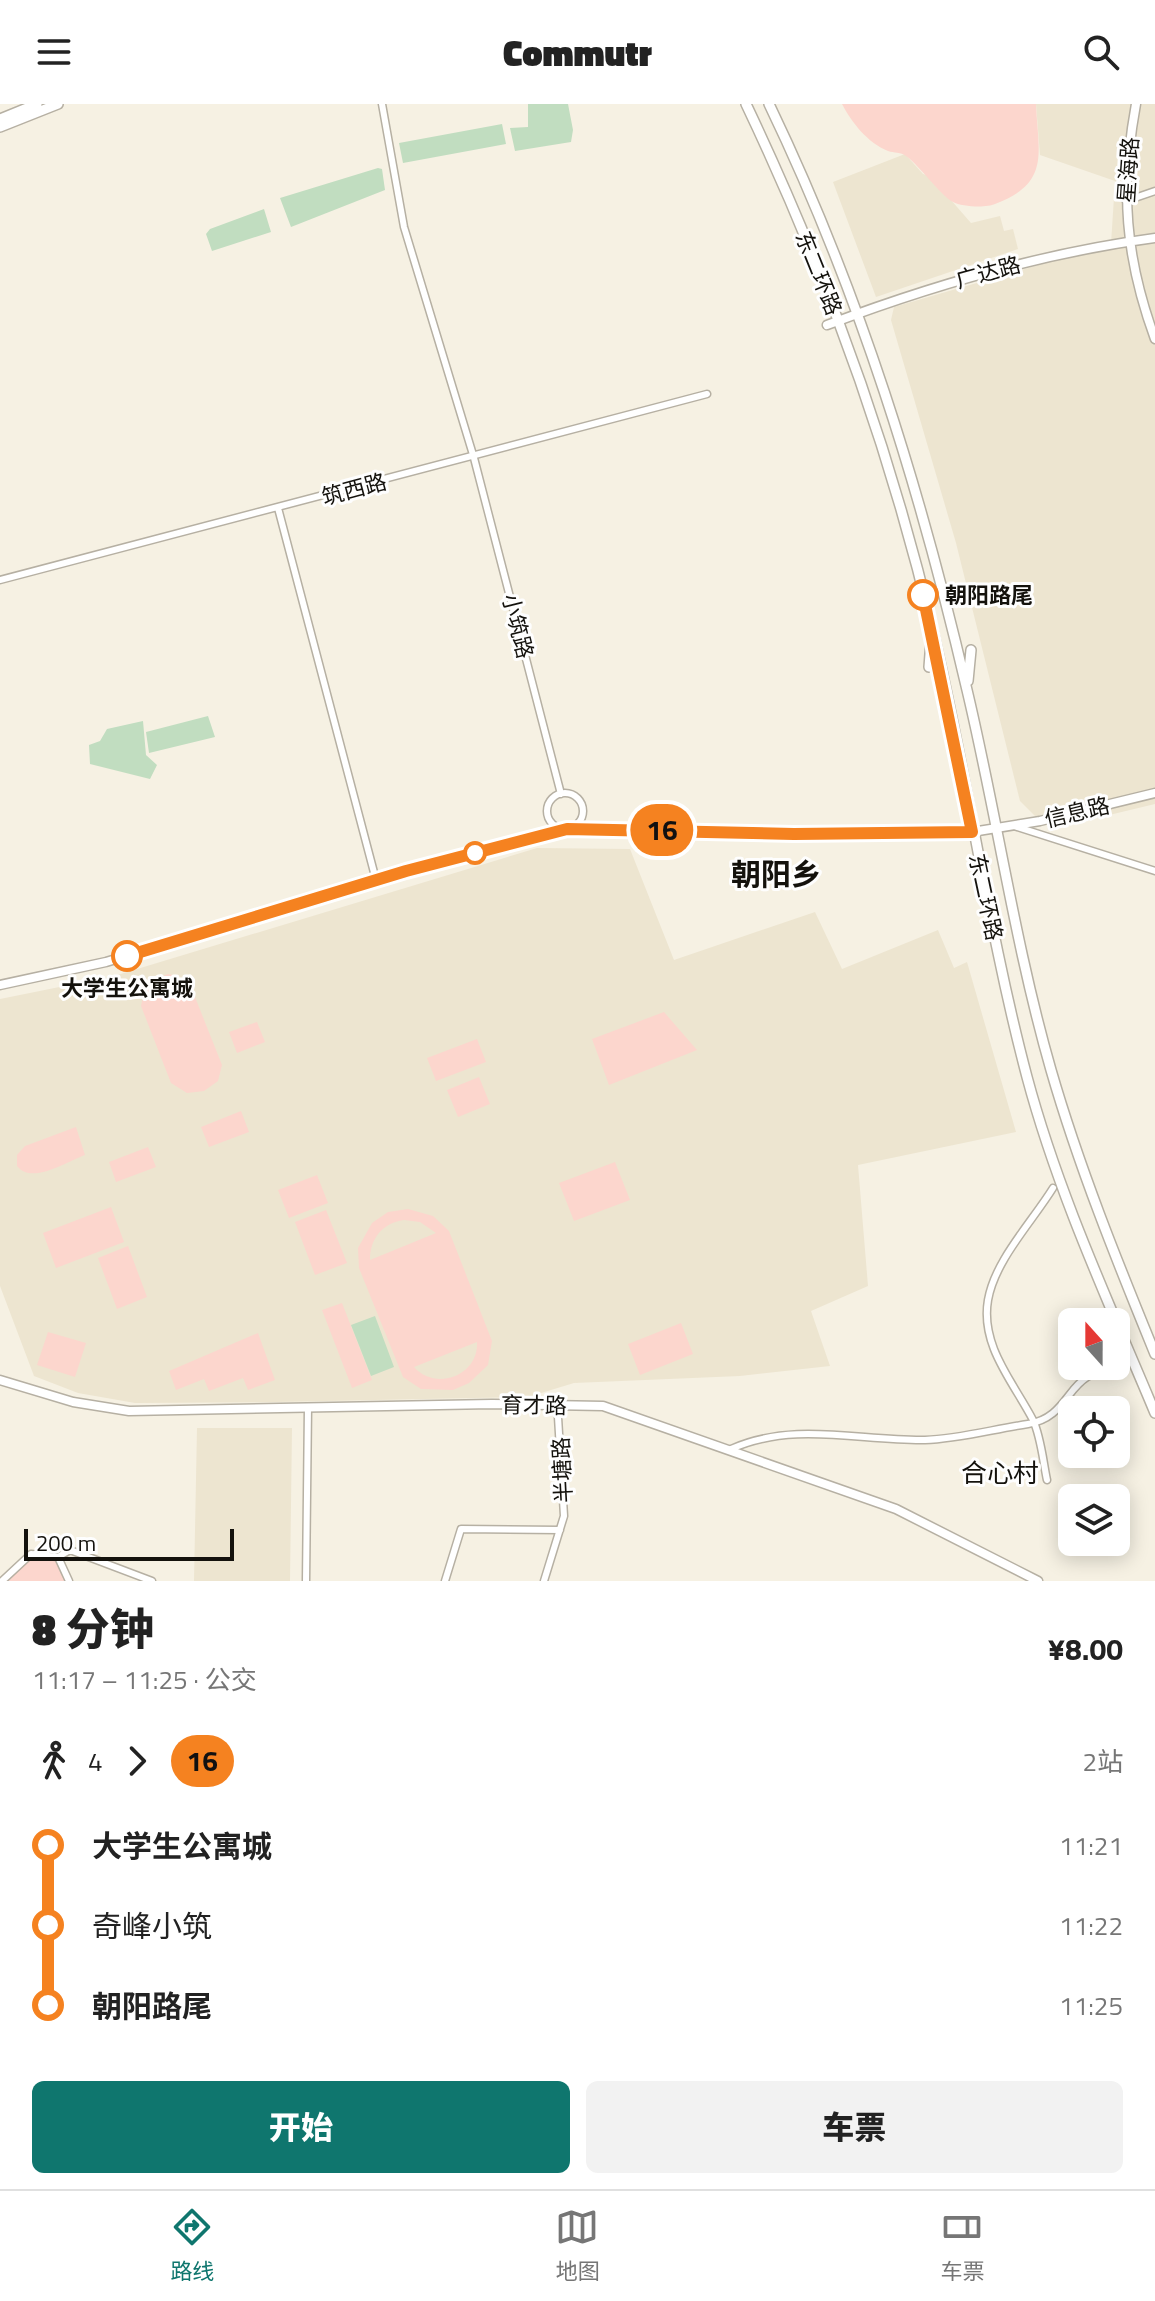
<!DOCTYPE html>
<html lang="zh">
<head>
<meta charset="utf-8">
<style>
	body { margin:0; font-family:"Titillium Web","Noto Sans SC",sans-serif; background:#f2f2f2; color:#222; height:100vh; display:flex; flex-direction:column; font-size:30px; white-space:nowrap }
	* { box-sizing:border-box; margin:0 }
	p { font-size:26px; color:#767676 }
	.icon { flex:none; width:44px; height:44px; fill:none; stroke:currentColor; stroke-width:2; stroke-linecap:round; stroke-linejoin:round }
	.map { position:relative; height:1477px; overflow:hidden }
	.details { display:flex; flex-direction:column; background:#fff; flex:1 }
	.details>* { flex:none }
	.badge { padding:0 16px; border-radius:26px; font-size:28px; line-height:52px }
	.needle { width:52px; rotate:339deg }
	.tools { position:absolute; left:1058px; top:1204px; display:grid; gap:16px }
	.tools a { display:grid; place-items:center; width:72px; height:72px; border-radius:12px; background:#fff; box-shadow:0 4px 20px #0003; font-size:40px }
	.scale { position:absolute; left:24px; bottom:20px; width:210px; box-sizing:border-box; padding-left:8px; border:4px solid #14120d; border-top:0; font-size:22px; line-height:28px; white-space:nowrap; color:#14120d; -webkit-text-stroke:6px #fefefe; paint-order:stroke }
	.map>.badge { position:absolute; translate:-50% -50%; box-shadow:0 0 0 4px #fff }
	.legs { display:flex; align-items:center; gap:12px; height:88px; padding:0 32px; font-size:26px }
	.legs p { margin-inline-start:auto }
	.overview { display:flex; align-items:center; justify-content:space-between; height:136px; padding:0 32px }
	h1 { font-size:44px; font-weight:800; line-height:60px }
	.primary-button { display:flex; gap:16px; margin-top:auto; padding:16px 32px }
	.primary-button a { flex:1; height:92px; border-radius:12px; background:#0f766e; color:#fff; font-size:32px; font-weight:800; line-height:92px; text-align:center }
	.primary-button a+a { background:#f2f2f2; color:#222 }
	ul { padding:0 32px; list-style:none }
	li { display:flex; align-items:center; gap:28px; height:80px; font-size:30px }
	li i { display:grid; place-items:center; width:12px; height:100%; margin:0 10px; background:currentColor }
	li i::after { content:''; width:20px; height:20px; margin:-10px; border:6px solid; border-radius:50%; background:#fff }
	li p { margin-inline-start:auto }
	li:first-child i { background:linear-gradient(#0000 50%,currentColor 0) }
	li:last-child i { background:linear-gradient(currentColor 50%,#0000 0) }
	header { display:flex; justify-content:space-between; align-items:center; height:104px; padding:0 32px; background:#fff; font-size:36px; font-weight:800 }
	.menu { display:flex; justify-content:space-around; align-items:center; height:112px; border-top:2px solid #e0e0e0; background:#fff; font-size:22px; color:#767676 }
	.menu a { display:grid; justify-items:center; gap:4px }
	.menu .current { color:#0f766e }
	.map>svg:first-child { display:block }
	.built { fill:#ede5d0 }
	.green { fill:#fcd6cd; fill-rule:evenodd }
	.water { fill:#c1ddc0 }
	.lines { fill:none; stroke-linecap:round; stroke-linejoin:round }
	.street-casing { stroke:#b6b0a3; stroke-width:9 }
	.secondary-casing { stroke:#b6b0a3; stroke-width:11 }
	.primary-casing { stroke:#b6b0a3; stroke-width:12 }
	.street { stroke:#fff; stroke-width:6 }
	.secondary { stroke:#fff; stroke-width:8 }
	.primary { stroke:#fff; stroke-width:9 }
	.line-1-casing { stroke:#fff; stroke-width:18 }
	.line-1 { stroke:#f58220; stroke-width:12 }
	.stop-1-dot { fill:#fff; stroke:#f58220; stroke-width:4 }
	.labels { text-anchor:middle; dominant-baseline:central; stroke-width:6; stroke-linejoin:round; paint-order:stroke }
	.street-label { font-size:22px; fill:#14120d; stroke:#fefefe }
	.stop-label { font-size:22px; font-weight:bold; fill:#14120d; stroke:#fefefe; text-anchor:start }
	.quarter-label { font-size:26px; fill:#14120d; stroke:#fefefe }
	.district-label { font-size:30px; font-weight:bold; fill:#14120d; stroke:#fefefe }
</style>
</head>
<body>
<header><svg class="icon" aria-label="menu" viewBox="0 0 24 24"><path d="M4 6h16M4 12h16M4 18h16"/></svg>Commutr<svg class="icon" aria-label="search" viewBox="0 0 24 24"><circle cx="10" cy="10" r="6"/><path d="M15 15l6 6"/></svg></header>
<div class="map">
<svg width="1155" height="1477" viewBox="0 0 1155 1477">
	<rect width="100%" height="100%" fill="#f6f1e3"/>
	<!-- built -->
	<path class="built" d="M1036 0H1155V700L1055 724 1040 717 1020 697 956 439 891 216 894 203 1111 140 1115 77 1040 51Z
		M905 50 923 70 930 72 971 119 1000 112 1004 127 1013 125 1018 145 876 193 833 78Z
		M537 744 630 745 674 856 815 808 842 865 938 826 954 864 967 858 1016 1028 858 1061 868 1182 811 1207 830 1262 740 1272 574 1279 528 1293 276 1298 135 1299 78 1289 34 1272 0 1182V895L114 872Z
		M197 1324H292L290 1477H194Z"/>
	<!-- green -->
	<path class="green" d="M842 0H1036C1038 49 1051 79 995 100 987 104 962 103 953 98 940 91 920 62 906 52 901 48 894 49 888 47 868 39 852 19 842 0Z
		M168 870 177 872 191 883 222 961 218 977 204 987 187 989 171 979 141 902 145 884 150 877Z
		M664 908 697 946 609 981 592 935Z
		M257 918 265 938 237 949 229 928Z
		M477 935 486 958 436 977 427 954Z
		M479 973 490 1000 458 1013 447 986Z
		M241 1007 249 1028 209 1043 201 1023Z
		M76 1023 85 1051C66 1058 32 1081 17 1062V1051L25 1042Z
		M148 1043 156 1063 116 1078 109 1058Z
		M615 1058 630 1096 574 1117 559 1079Z
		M317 1071 328 1099 289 1114 278 1086Z
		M111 1103 124 1138 56 1164 43 1129Z
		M408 1105 433 1112 449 1127 492 1237 488 1261 469 1279 453 1286 421 1285 403 1273 359 1164 358 1144 372 1119 388 1108ZM404 1116 420 1118 436 1129 370 1156C370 1135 382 1119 404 1116ZM477 1238C479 1271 436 1288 414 1263Z
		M326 1106 347 1159 315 1171 295 1118Z
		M128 1142 147 1193 117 1205 98 1154Z
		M342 1199 372 1276 352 1284 322 1206Z
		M681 1219 693 1250 640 1271 628 1240Z
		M48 1228 86 1239 75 1273 37 1261Z
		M258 1229 275 1276 248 1286 243 1274 209 1287 204 1275 176 1286 169 1267Z
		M31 1450 58 1453 69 1477H2Z"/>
	<!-- water -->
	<path class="water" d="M528 0H568L573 26 571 38 515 47 510 24 528 23Z
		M502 20 506 40 403 59 399 39Z
		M378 64 382 65 385 86 291 123 280 94Z
		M264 105 271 128 212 147 206 130 210 125Z
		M208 612 215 633 149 649 146 628Z
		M143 617 146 651 157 661 150 675 90 660 89 641 100 637 107 625Z
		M375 1212 394 1263 371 1272 351 1221Z"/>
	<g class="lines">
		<defs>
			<path id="street" d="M382 0 404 123 474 354 561 690
				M1126 97 1155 87
				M278 404 376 776
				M0 476 707 290
				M547 707a18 18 0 1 1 36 0a18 18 0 1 1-36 0Z
				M1014 722 1155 767
				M731 1345C794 1317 859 1337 925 1336 958 1335 994 1325 1028 1320 1076 1312 1064 1261 1122 1267
				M1047 1376C1043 1357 1041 1333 1033 1316 1014 1279 980 1242 988 1196 995 1156 1032 1118 1053 1084
				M58 1453 70 1446 152 1477
				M2 1477 31 1450 58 1453 69 1477
				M306 1477 308 1303
				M445 1477 461 1425 560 1426
				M544 1477 564 1412 558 1313 554 1301"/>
			<path id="secondary" d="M1136 0C1120 86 1125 153 1155 235
				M827 221C933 181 1042 149 1155 134
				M0 881 106 858 406 767 567 725 794 730 972 728 1040 717 1155 689
				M0 1276 73 1298 129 1307 492 1300 603 1302 896 1405 1038 1477"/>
			<path id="primary" d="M746 0C826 168 890 345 933 527 968 675 988 826 1027 973 1058 1089 1109 1199 1155 1309
				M769 0C859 187 920 384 967 586 997 712 1015 841 1051 966 1079 1063 1117 1157 1155 1250
				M0 15 37 0
				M0 23 58 0
				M929 563 931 537
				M968 577 971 546"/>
		</defs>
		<!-- street casing -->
		<use href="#street" class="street-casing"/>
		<!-- secondary casing -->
		<use href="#secondary" class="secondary-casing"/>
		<!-- primary casing -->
		<use href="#primary" class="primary-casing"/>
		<!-- street -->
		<use href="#street" class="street"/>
		<!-- secondary -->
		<use href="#secondary" class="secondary"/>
		<!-- primary -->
		<use href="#primary" class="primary"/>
	</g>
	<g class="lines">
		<defs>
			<path id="line-1" d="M127 852 406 767 567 725 794 730 972 728 923 491"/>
		</defs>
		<!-- line-1 casing -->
		<use href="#line-1" class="line-1-casing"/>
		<!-- line-1 -->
		<use href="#line-1" class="line-1"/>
	</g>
	<!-- markers -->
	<g class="stop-1-dot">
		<circle cx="923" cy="491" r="14"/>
		<circle cx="475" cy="749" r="10"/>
		<circle cx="127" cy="852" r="14"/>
	</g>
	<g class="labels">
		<!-- street labels -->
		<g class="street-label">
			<text transform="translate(1128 66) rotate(-86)">星海路</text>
			<text transform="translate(988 168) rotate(-15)">广达路</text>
			<text transform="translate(819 169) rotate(68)">东二环路</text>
			<text transform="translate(354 385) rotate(-15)">筑西路</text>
			<text transform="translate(518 522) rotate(76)">小筑路</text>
			<text transform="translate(1077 708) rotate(-13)">信息路</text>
			<text transform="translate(986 793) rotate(78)">东二环路</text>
			<text transform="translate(534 1301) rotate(1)">育才路</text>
			<text transform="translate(562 1366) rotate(-93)">半塘路</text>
		</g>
		<!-- stop labels -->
		<g class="stop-label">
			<text x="945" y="491">朝阳路尾</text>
			<text x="127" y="884" text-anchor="middle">大学生公寓城</text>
		</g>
		<!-- quarter labels -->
		<g class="quarter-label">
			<text x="1000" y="1368">合心村</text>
		</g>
		<!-- district labels -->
		<g class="district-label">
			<text x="776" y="770">朝阳乡</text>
		</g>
	</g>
</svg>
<div class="tools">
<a><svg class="needle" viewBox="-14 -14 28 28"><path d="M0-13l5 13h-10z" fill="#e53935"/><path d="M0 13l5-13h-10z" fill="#767676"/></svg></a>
<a><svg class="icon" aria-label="locate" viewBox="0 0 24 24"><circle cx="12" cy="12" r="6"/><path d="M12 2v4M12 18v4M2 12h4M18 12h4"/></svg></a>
<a><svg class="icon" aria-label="layers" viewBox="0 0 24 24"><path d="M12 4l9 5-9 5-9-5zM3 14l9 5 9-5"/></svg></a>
</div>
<div class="scale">200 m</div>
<b class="badge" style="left:662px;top:726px;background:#f58220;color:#111">16</b>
</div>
<section class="details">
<div class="overview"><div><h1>8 分钟</h1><p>11:17 – 11:25 · 公交</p></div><b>¥8.00</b></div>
<div class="legs"><svg class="icon" aria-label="walk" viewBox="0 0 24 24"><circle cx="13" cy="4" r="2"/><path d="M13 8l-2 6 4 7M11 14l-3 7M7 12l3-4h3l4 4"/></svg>4<svg class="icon" aria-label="forward" viewBox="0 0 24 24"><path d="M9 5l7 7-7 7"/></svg><b class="badge" style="background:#f58220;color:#111">16</b><p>2站</p></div>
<ul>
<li><i style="color:#f58220"></i><b>大学生公寓城</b><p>11:21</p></li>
<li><i style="color:#f58220"></i><span>奇峰小筑</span><p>11:22</p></li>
<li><i style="color:#f58220"></i><b>朝阳路尾</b><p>11:25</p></li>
</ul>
<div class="primary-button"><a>开始</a><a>车票</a></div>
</section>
<nav class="menu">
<a class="current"><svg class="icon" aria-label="directions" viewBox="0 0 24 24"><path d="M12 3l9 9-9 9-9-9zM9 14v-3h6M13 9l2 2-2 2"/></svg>路线</a>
<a><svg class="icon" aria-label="map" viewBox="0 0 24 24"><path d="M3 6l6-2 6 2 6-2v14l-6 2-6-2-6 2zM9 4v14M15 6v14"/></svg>地图</a>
<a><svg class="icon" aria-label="tickets" viewBox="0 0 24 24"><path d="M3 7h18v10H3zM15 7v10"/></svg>车票</a>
</nav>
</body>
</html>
